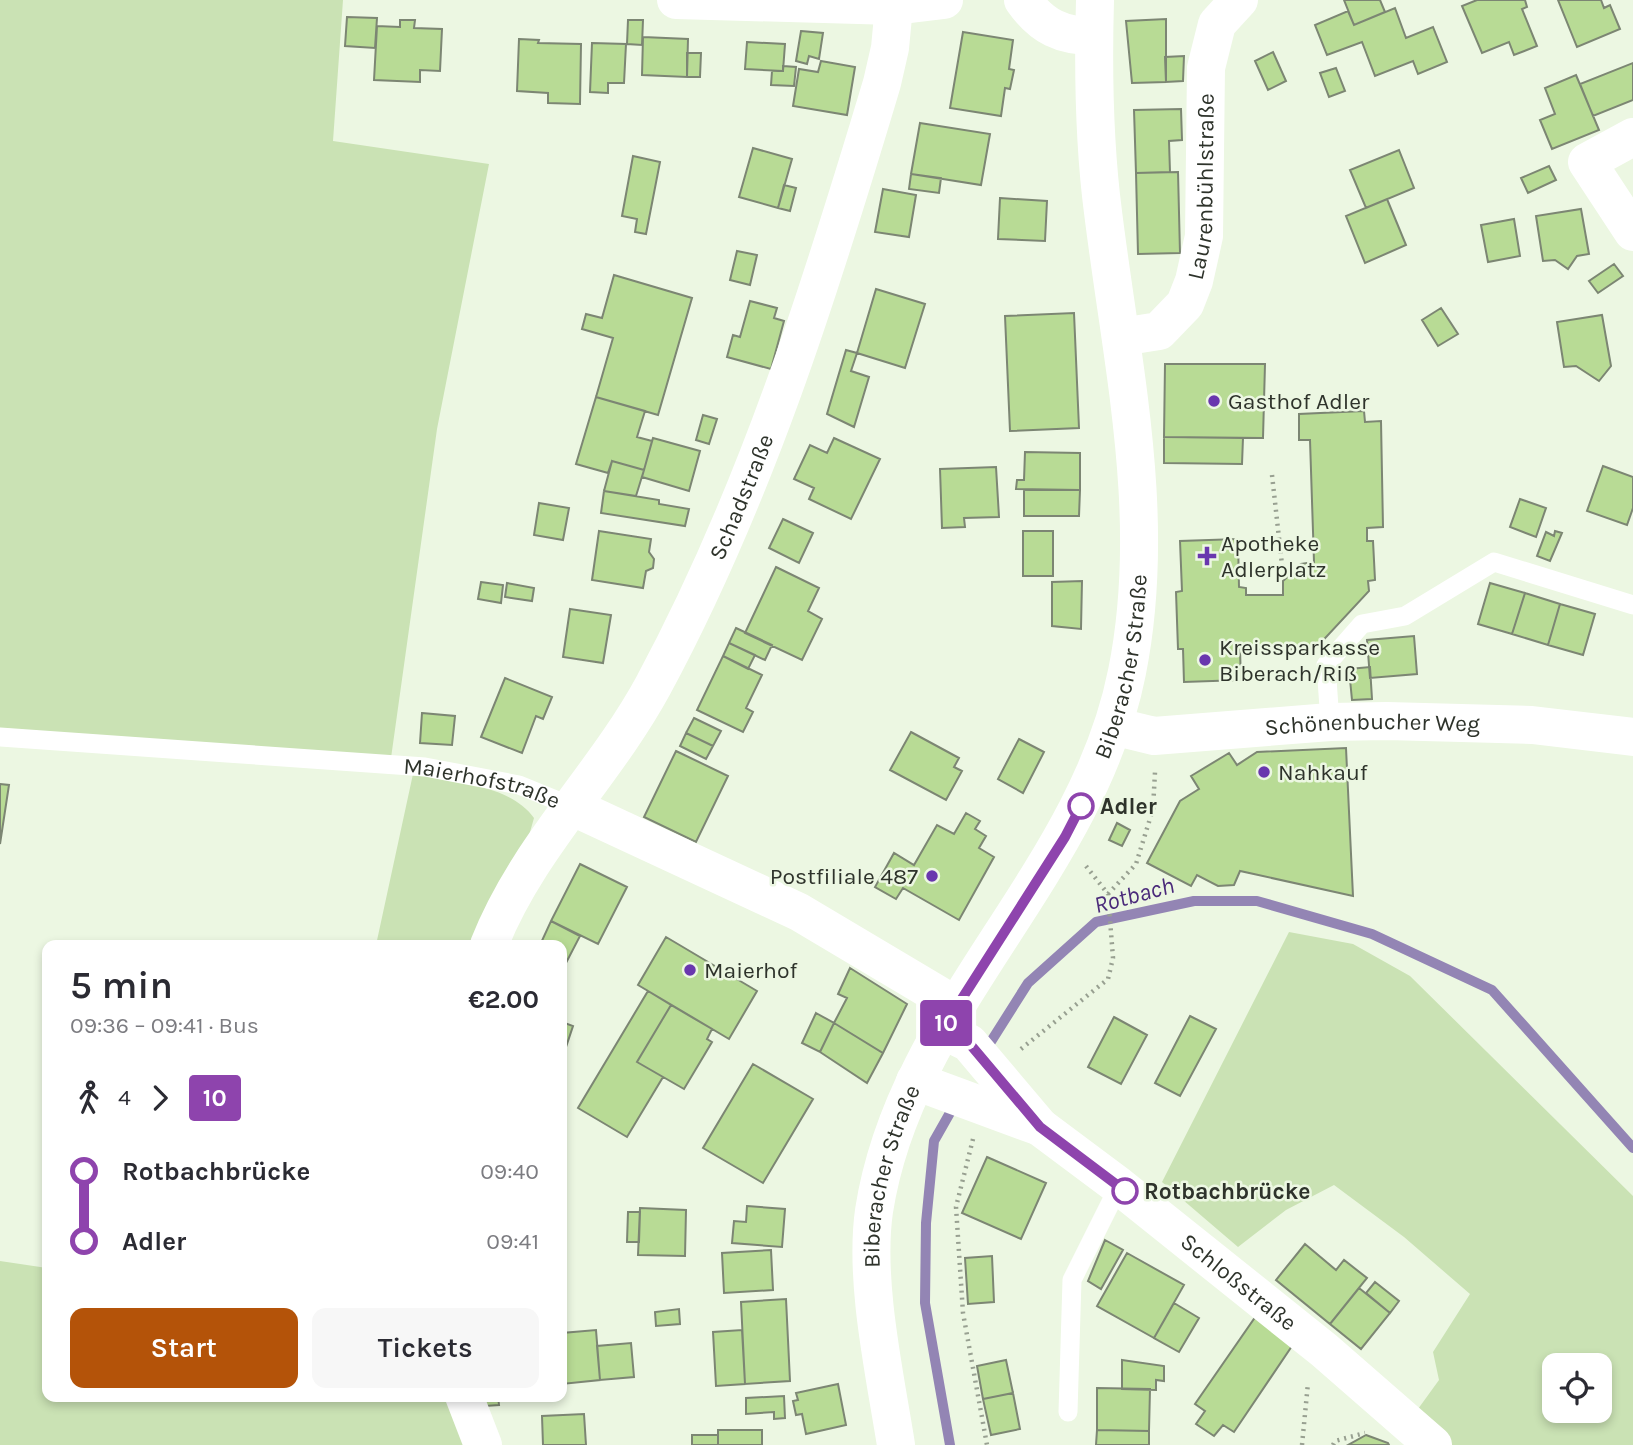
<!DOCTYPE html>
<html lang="en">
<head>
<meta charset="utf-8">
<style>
	body { margin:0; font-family:Karla,sans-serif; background:#f7f7f7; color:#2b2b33; height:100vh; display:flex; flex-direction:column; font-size:26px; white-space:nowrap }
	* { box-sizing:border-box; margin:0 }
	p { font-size:23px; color:#7c7c81 }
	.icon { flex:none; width:38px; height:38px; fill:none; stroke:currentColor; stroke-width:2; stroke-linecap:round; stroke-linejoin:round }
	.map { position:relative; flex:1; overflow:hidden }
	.details { position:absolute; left:42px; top:940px; width:525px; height:462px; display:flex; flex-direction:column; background:#fff; border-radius:14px; box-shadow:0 4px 10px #0003 }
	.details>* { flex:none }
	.badge { padding:0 14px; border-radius:5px; font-size:24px; line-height:46px }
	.controls { position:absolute; left:1542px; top:1353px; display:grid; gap:14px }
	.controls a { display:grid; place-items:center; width:70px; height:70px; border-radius:14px; background:#fff; box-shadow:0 4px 10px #0003; font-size:35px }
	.map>.badge { position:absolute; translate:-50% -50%; box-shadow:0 0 0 4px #fff }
	.legs { display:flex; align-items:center; gap:10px; height:77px; padding:0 28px; font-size:23px }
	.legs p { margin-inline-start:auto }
	.headline { display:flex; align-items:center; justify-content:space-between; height:119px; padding:0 28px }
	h1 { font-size:38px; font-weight:600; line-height:52px }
	.cta { display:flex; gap:14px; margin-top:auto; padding:14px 28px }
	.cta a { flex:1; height:80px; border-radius:14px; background:#b45309; color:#fff; font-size:28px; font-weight:600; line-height:80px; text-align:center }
	.cta a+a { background:#f7f7f7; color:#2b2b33 }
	ul { padding:0 28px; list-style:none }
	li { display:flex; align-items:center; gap:24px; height:70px; font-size:26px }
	li i { display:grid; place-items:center; width:10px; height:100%; margin:0 9px; background:currentColor }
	li i::after { content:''; width:18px; height:18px; margin:-9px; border:5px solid; border-radius:50%; background:#fff }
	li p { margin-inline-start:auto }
	li:first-child i { background:linear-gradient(#0000 50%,currentColor 0) }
	li:last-child i { background:linear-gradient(currentColor 50%,#0000 0) }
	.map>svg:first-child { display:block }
	.green { fill:#cae2b4; fill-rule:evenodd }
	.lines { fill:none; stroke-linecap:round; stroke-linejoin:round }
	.stream { stroke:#9385b4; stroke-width:10 }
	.building { fill:#b8db95; stroke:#7c8673; stroke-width:2 }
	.path { stroke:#98a091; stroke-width:4.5; stroke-dasharray:2 5; stroke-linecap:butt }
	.service { stroke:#fff; stroke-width:19 }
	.minor { stroke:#fff; stroke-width:38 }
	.tertiary { stroke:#fff; stroke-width:38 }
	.line-1-casing { stroke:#fff; stroke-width:16 }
	.line-1 { stroke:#8e44ad; stroke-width:10 }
	.poi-dot { fill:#6937ae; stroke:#ecf7e2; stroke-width:2.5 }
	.stop-1-dot { fill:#fff; stroke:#8e44ad; stroke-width:3.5 }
	.labels { text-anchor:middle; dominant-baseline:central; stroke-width:5; stroke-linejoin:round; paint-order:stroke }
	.street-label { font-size:23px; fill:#2e332b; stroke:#ecf7e2 }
	.poi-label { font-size:23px; fill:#2e332b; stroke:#ecf7e2; text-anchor:start }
	.stop-label { font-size:23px; font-weight:bold; fill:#2e332b; stroke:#ecf7e2; text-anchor:start }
	.water-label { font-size:24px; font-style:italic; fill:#4a2a7a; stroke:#ecf7e2 }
</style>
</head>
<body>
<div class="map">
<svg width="1633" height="1445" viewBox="0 0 1633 1445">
	<rect width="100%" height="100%" fill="#ecf7e2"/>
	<!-- green -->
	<path class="green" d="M0 0H343L333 141 489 164 437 429 391 758 0 728Z
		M413 774C451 782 510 784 534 818L528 839 479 945H376Z
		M1289 932 1353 944 1410 976 1633 1196V1445H1452L1418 1409 1439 1380 1433 1352 1470 1294 1404 1237 1334 1185 1286 1210 1238 1247 1162 1182ZM1554 1365H1600V1410H1554Z
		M0 1261 47 1268V1396L451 1397 472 1445H0Z"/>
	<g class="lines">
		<!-- stream -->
		<path class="stream" d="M985 1051 1028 983 1096 922 1194 901H1257L1372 934 1492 990 1633 1148
			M950 1445 925 1303 926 1223 934 1141 955 1104"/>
	</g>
	<!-- building -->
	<path class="building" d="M1344 0H1380L1385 12 1354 25Z
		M1477 0H1525L1527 7 1522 9 1537 46 1514 55 1509 42 1482 53 1462 6Z
		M1558 0H1601L1604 8 1610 5 1620 29 1577 47Z
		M1395 8 1406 38 1433 27 1447 62 1418 74 1413 61 1375 76 1362 42 1327 55 1315 25 1348 11 1354 25Z
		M347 17 377 18 375 48 345 46Z
		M1166 19V82L1132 83 1126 21Z
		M400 20H415L414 28 442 29 440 71 420 70V82L374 80 377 26 400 27Z
		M628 20H643L642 45 627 44Z
		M801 31 823 33 819 59 809 56 807 64 796 61Z
		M963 32 1013 40 1009 69 1014 70 1010 89 1005 88 1001 116 950 108Z
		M643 37 688 39 687 77 642 75Z
		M519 39 539 40 538 43 581 44 580 104 548 103V93L517 91Z
		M747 42 785 44 783 71 745 69Z
		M592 43 626 44 624 83H608V93L590 92Z
		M1273 52 1286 81 1268 90 1255 61Z
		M687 53H701L700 77H687Z
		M1184 56 1183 81 1166 82 1165 57Z
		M821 61 855 67 847 115 793 106 799 69 818 72Z
		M1633 63V100L1593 116 1580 84Z
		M783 66 796 67 794 86 771 85 772 71H783Z
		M1336 68 1345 91 1329 97 1320 73Z
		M1576 75 1599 130 1552 149 1540 120 1555 114 1545 88Z
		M1181 109 1182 140 1169 141 1170 172 1136 173 1134 110Z
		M920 123 990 134 981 185 911 174Z
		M753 148 792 159 778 208 739 197Z
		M1399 150 1414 188 1366 208 1350 170Z
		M633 156 660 162 646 234 635 232 637 219 622 216Z
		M1549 166 1556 180 1528 193 1521 178Z
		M1178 172 1180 253 1138 254 1136 173Z
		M911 174 941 178 939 193 909 189Z
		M784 185 796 188 790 211 778 208Z
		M883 189 916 195 909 237 875 232Z
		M1000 198 1047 201 1045 241 998 239Z
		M1387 199 1406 245 1365 263 1346 216Z
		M1581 209 1589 254 1577 256 1568 269 1555 260 1543 261 1536 216Z
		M1514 219 1520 256 1488 262 1481 225Z
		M737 251 757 255 750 285 730 280Z
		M1614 264 1623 276 1598 293 1589 281Z
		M614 275 692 298 658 415 596 397 613 338 582 329 586 314 602 318Z
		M876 289 925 304 905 368 857 353Z
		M750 301 777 308 774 318 784 321 771 369 727 357 733 335 740 337Z
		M1441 308 1458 334 1438 346 1422 320Z
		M1074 313 1079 428 1010 431 1005 316Z
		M1602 315 1611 366 1599 381 1576 366 1564 367 1557 322Z
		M846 350 857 353 851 371 869 377 854 427 827 414Z
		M1165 364H1265L1263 438 1164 437Z
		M596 397 645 411 637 437 652 441 644 470 612 461 608 473 576 464Z
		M1364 411 1365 422 1381 421 1383 527 1367 528V541H1373L1375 580 1368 581 1369 591 1315 649 1240 650 1241 680 1184 682 1183 649H1178L1176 592 1182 591 1180 541 1238 539 1239 587 1246 588V595H1283V581L1301 564 1314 562 1310 440H1299V414Z
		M703 415 717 419 709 444 696 440Z
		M1164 437 1243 438 1242 464 1164 463Z
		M653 438 700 451 689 491 642 477Z
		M834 438 880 459 851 519 809 499 814 488 794 479 810 445 827 453Z
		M1025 452 1080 453V490L1016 489 1017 480H1024Z
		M612 461 644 470 636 496 604 491Z
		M1603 466 1633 477V508L1627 525 1587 511Z
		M996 467 999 517 964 518 965 527 942 528 940 469Z
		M1024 490H1080L1079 516H1024Z
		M604 491 659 500V504L689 509 685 526 601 513Z
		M1520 499 1546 508 1536 537 1510 527Z
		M539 503 569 508 563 540 534 535Z
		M783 519 813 533 799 563 769 548Z
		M599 531 651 539 649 552 654 559 653 568 646 571 643 588 592 580Z
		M1023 531H1053V576H1023Z
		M1555 531 1562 533 1550 561 1537 556 1546 532 1554 536Z
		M776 567 819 588 808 611 822 619 802 660 745 633Z
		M1082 581 1081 629 1052 626V582Z
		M481 582 503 585 501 603 478 599Z
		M507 583 534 588 532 601 505 597Z
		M1490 583 1525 593 1512 634 1478 624Z
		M1525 593 1560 604 1548 645 1512 634Z
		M1560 604 1595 614 1583 655 1548 645Z
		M570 609 611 615 603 663 563 657Z
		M736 628 772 645 765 660 729 643Z
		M1414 636 1417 674 1370 678 1367 640Z
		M729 643 755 655 748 669 723 656Z
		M723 656 762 675 746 708 753 712 743 732 697 710Z
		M1370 667 1372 699 1352 700 1349 669Z
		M505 678 552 697 543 719 536 716 522 753 481 737Z
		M422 713 455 716 452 745 420 743Z
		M694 718 721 731 713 746 686 733Z
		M911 732 959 758 954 767 962 771 946 800 890 770Z
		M686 733 713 746 706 759 680 746Z
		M1019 739 1044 752 1023 793 998 779Z
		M1346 748 1353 896 1240 871 1234 885 1218 886 1197 875 1191 886 1147 863 1180 801 1199 789 1191 776 1229 753 1237 765 1257 752Z
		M676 751 728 776 696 842 644 817Z
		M0 784 9 785 0 844Z
		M966 813 980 821 975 829 986 836 979 848 994 857 959 920 903 888 896 899 875 887 894 853 914 865 937 825 954 834Z
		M1117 823 1130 830 1122 846 1109 840Z
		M580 864 627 887 598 944 551 921Z
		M551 921 580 936 566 963 562 961V945H540Z
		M666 937 757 991 729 1039 638 985Z
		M850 968 907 1004 883 1053 834 1023 847 998 838 994Z
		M648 991 671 1005 637 1062 663 1077 627 1137 578 1108Z
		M671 1005 712 1029 707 1039 712 1042 684 1089 637 1062Z
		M816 1013 834 1023 820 1052 802 1043Z
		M1190 1016 1216 1029 1180 1096 1155 1083Z
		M1114 1017 1147 1035 1121 1084 1088 1067Z
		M562 1022 573 1026 566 1047 562 1046Z
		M834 1023 883 1053 867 1083 820 1052Z
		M753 1064 813 1099 763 1183 703 1148Z
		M987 1157 1046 1183 1021 1239 962 1213Z
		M747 1206 785 1209 782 1247 732 1243 734 1221 746 1222Z
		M640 1208 686 1210 685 1256 638 1255Z
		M628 1212H640L639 1242H627Z
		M1105 1240 1123 1250 1101 1289 1088 1281Z
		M1305 1244 1336 1270 1344 1260 1367 1278 1330 1324 1276 1280Z
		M771 1250 773 1290 724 1293 722 1253Z
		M1127 1253 1184 1285 1154 1338 1097 1306Z
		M992 1256 994 1302 968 1304 965 1258Z
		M1375 1282 1399 1301 1390 1313 1366 1293Z
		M1359 1288 1390 1313 1361 1349 1330 1324Z
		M786 1299 790 1381 745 1384 741 1302Z
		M1174 1303 1199 1318 1179 1352 1154 1338Z
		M679 1309 680 1324 656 1326 655 1312Z
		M1256 1316 1294 1343 1234 1432 1223 1425 1214 1436 1196 1424 1205 1411 1195 1404Z
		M596 1330 600 1380 562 1384V1333Z
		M742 1330 745 1384 716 1386 713 1332Z
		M631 1343 634 1377 600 1380 597 1346Z
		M1006 1360 1013 1393 983 1399 977 1366Z
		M1122 1360 1164 1366V1381L1156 1380V1390L1122 1389Z
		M838 1384 846 1425 806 1434 802 1414 796 1415 793 1401 798 1400 796 1393Z
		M1097 1388 1150 1389 1149 1431 1097 1430Z
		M1013 1393 1020 1429 991 1435 983 1399Z
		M484 1396H498L499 1405 485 1406Z
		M784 1396 785 1418 774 1419V1412L746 1414V1398Z
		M584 1414 586 1445H543L542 1416Z
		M718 1430H762V1445H718Z
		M1097 1430 1149 1431V1445H1096Z
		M692 1435H718V1445H692Z
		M1366 1435 1388 1443 1389 1445H1348Z"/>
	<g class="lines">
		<!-- path -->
		<path class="path" d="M1272 475 1282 565 1291 574
			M1108 894 1136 864 1153 809 1155 772
			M1021 1049 1108 979 1113 958 1108 894 1086 866
			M973 1139 956 1207 963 1313 987 1445
			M1302 1445 1308 1383
			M1333 1445 1335 1441 1365 1433"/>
		<!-- service -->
		<g class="service">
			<path d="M1330 722 1326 665 1362 624 1405 616 1494 562 1633 605"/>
			<path id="s1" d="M0 737 425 767 519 785 573 807"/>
			<path d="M1068 1412 1072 1280 1119 1186"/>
		</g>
		<!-- minor -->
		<g class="minor">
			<path d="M676 0 894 6 944 0"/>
			<path d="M1023 0C1042 27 1062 36 1094 36"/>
			<path d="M1633 137 1587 162 1633 232"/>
			<path id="s2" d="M1121 337 1159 331 1185 304 1194 281 1204 236 1206 68 1217 24 1239 0"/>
			<path id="s3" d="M1113 726 1154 736 1330 722 1387 721 1532 725 1633 737"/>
			<path d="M573 807 799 912 957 1006"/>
			<path id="s4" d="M489 945C527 848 604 776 653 686 756 495 820 290 882 83L890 48 894 6"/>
			<path d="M464 1396 483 1445"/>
		</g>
		<!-- tertiary -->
		<g class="tertiary">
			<path id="s5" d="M942 1030 969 1043 1040 1127 1119 1186 1324 1350 1433 1445"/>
			<path d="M915 1081 1040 1127"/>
			<path id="s6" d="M896 1445C885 1375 864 1281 874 1211 905 1008 1087 875 1127 672 1158 518 1122 366 1103 212 1094 143 1093 70 1095 0"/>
		</g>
	</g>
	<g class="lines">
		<defs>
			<path id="line-1" d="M1081 806 1065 837 942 1030 969 1043 1040 1127 1125 1191"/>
		</defs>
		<!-- line-1 casing -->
		<use href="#line-1" class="line-1-casing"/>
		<!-- line-1 -->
		<use href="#line-1" class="line-1"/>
	</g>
	<!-- markers -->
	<g class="poi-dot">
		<circle cx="1214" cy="401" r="7"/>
		<path d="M1203.5 545.5h7v7h7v7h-7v7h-7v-7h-7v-7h7z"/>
		<circle cx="1205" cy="660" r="7"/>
		<circle cx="1264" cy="772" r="7"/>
		<circle cx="932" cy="876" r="7"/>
		<circle cx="690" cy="970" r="7"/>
	</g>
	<g class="stop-1-dot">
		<circle cx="1081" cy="806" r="12"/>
		<circle cx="1125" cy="1191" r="12"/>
	</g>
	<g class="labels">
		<!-- street labels -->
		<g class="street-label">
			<text stroke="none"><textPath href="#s2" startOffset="196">Laurenbühlstraße</textPath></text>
			<text stroke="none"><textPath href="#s4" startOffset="516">Schadstraße</textPath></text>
			<text stroke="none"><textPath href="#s6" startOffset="840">Biberacher Straße</textPath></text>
			<text stroke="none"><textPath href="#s3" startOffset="261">Schönenbucher Weg</textPath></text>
			<text stroke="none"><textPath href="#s1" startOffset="485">Maierhofstraße</textPath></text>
			<text stroke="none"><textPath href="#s6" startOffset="273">Biberacher Straße</textPath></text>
			<text stroke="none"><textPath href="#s5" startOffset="392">Schloßstraße</textPath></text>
		</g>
		<!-- poi labels -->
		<g class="poi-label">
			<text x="1228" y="401">Gasthof Adler</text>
			<text x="1221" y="543">Apotheke<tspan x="1221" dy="26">Adlerplatz</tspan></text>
			<text x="1219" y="647">Kreissparkasse<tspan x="1219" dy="26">Biberach/Riß</tspan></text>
			<text x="1278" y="772">Nahkauf</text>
			<text x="918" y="876" text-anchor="end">Postfiliale 487</text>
			<text x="704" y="970">Maierhof</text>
		</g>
		<!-- stop labels -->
		<g class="stop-label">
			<text x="1100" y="806">Adler</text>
			<text x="1144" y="1191">Rotbachbrücke</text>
		</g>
		<!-- water labels -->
		<g class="water-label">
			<text transform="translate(1134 895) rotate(-15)">Rotbach</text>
		</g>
	</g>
</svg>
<div class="controls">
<a><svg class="icon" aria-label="locate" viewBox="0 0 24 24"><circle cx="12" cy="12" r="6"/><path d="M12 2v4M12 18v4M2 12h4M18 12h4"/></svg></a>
</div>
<b class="badge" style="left:946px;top:1023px;background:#8e44ad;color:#fff">10</b>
<section class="details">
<div class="headline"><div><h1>5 min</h1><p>09:36 – 09:41 · Bus</p></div><b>€2.00</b></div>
<div class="legs"><svg class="icon" aria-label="walk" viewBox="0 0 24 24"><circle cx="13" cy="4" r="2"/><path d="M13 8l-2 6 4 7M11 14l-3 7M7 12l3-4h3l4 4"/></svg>4<svg class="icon" aria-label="forward" viewBox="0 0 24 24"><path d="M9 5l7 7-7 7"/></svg><b class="badge" style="background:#8e44ad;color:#fff">10</b></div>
<ul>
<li><i style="color:#8e44ad"></i><b>Rotbachbrücke</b><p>09:40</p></li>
<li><i style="color:#8e44ad"></i><b>Adler</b><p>09:41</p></li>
</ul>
<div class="cta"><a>Start</a><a>Tickets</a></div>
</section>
</div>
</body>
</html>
